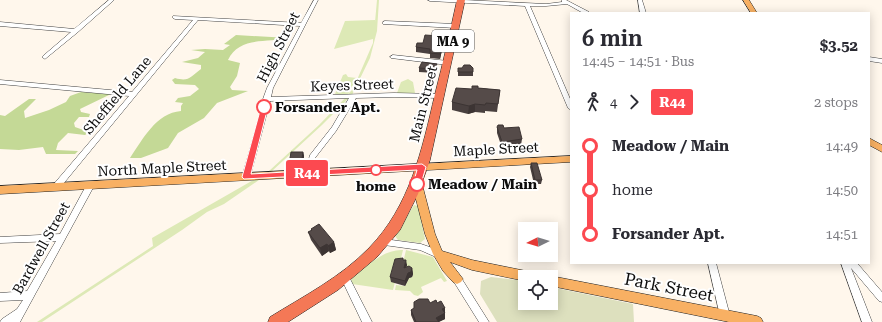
<!DOCTYPE html>
<html lang="en">
<head>
<meta charset="utf-8">
<style>
	body { margin:0; font-family:"Roboto Serif",serif; background:#f7f7f7; color:#2b2b33; height:100vh; display:flex; flex-direction:column; font-size:15px; white-space:nowrap }
	* { box-sizing:border-box; margin:0 }
	p { font-size:13px; color:#7c7c81 }
	.icon { flex:none; width:22px; height:22px; fill:none; stroke:currentColor; stroke-width:2; stroke-linecap:round; stroke-linejoin:round }
	.map { position:relative; flex:1; overflow:hidden }
	.sheet { position:absolute; left:570px; top:12px; width:300px; height:252px; display:flex; flex-direction:column; background:#fff; border-radius:0px; box-shadow:0 2px 10px #0003 }
	.sheet>* { flex:none }
	.badge { padding:0 8px; border-radius:3px; font-size:14px; line-height:26px }
	.needle { width:26px; rotate:265deg }
	.tools { position:absolute; left:518px; top:222px; display:grid; gap:8px }
	.tools a { display:grid; place-items:center; width:40px; height:40px; border-radius:0px; background:#fff; box-shadow:0 2px 10px #0003; font-size:20px }
	.map>.badge { position:absolute; translate:-50% -50%; box-shadow:0 0 0 2px #fff }
	.legs { display:flex; align-items:center; gap:6px; height:44px; padding:0 12px; font-size:13px }
	.legs p { margin-inline-start:auto }
	.headline { display:flex; align-items:center; justify-content:space-between; height:68px; padding:0 12px }
	h1 { font-size:22px; font-weight:600; line-height:30px }
	ul { padding:0 12px; list-style:none }
	li { display:flex; align-items:center; gap:14px; height:44px; font-size:15px }
	li i { display:grid; place-items:center; width:6px; height:100%; margin:0 5px; background:currentColor }
	li i::after { content:''; width:10px; height:10px; margin:-5px; border:3px solid; border-radius:50%; background:#fff }
	li p { margin-inline-start:auto }
	li:first-child i { background:linear-gradient(#0000 50%,currentColor 0) }
	li:last-child i { background:linear-gradient(currentColor 50%,#0000 0) }
	.map>svg:first-child { display:block }
	.green { fill:#dde9b6 }
	.forest { fill:#c4d996 }
	.cemetery { fill:#dde0be }
	.lines { fill:none; stroke-linecap:round; stroke-linejoin:round }
	.minor-casing { stroke:#404040; stroke-width:1 }
	.major-casing { stroke:#1e1e1e; stroke-width:1 }
	.highway-casing { stroke:#1e1e1e; stroke-width:1 }
	.minor { fill:#fff; fill-rule:evenodd }
	.major { fill:#f8b063; fill-rule:evenodd }
	.highway { fill:#f47856; fill-rule:evenodd }
	.wall { fill:#49403f }
	.shaded-wall { fill:#3c3433 }
	.building { fill:#554b49; stroke:#3c3433 }
	.line-1 { fill:#fc4950; stroke:#fff }
	.stop-1-dot { fill:#fff; stroke:#fc4950; stroke-width:2 }
	.labels { text-anchor:middle; dominant-baseline:central; stroke-width:4; stroke-linejoin:round; paint-order:stroke }
	.shield { fill:#fff; stroke:#565656; stroke-width:1 }
	.shield-label { font-size:13px; font-weight:bold; fill:#0d0d0d }
	.street-label { font-size:14px; fill:#0d0d0d; stroke:#fff }
	.stop-label { font-size:14px; font-weight:bold; fill:#0d0d0d; stroke:#fff; text-anchor:start }
	.near-street-label { font-size:17px; fill:#0d0d0d; stroke:#fff }
</style>
</head>
<body>
<div class="map">
<svg width="882" height="322" viewBox="0 0 882 322">
	<rect width="100%" height="100%" fill="#fff7ec"/>
	<!-- green -->
	<path class="green" d="M377 0H379L377 31 370 58 352 95 322 125 272 171 224 204 207 212 182 230 42 322H37L153 246 152 238 269 171 319 125 348 95 335 94 343 75 346 74 348 77 357 78 348 94 353 89 373 43V39L334 49 345 21 375 20V22Z
		M408 79 413 82 415 93H397L401 82Z
		M414 205 418 206 425 239 420 243 398 240 395 236 396 234Z
		M403 250 393 290 352 284 351 278C366 267 383 249 403 250Z
		M406 250 433 257 447 281 444 282 441 278 421 287 423 292 418 296 414 295 410 291 395 290 396 285 405 286 409 278 412 277 413 274 408 272 403 263Z"/>
	<!-- forest -->
	<path class="forest" d="M236 35 289 38C268 43 239 36 228 60L240 63 237 76 230 87 232 90 248 91 217 103 204 118 178 133 168 148 141 158H130C143 139 156 113 181 111V106L183 103 175 102 178 98 190 96 199 89 195 85 175 84 172 80 175 78C189 82 190 77 201 69V65L182 62 198 58 205 52 191 50 205 49 223 50 230 45 224 44Z
		M81 92 111 94 80 109 81 112 90 114 89 117H79L74 123 75 127 89 132 85 135 68 133 58 143 56 150 78 151 75 154H46L43 147 19 150 0 149V115L5 116 29 99H36L24 111 25 118 49 110 66 102 70 96Z"/>
	<!-- cemetery -->
	<path class="cemetery" d="M491 277 525 281V303H551V287L633 304 634 322H497L480 294 481 281Z"/>
	<g class="lines">
		<defs>
			<path id="minor" d="M109 0H114L78 32 45 59 42 57 43 56 71 32 0 26V22L74 29Z
				M314 0H318L273 88 271 97 394 93 439 94 442 96 439 98 394 97 356 98 336 131 315 158 313 173 312 175H306L305 173 310 155 332 127 349 98 270 101 250 177 249 179H243L242 177 264 100 263 99 267 88 300 26 198 20 59 189H53L52 187 53 185 129 96 0 84V80L132 92 193 20 175 19 173 18V16L301 23Z
				M428 0H464L546 4 562 2V0H566L589 12 590 13H583L567 4 546 6H530L571 101V110L568 108 525 6 430 1Z
				M638 0H642L646 13H640Z
				M385 21 456 24 459 26 456 28 383 24V22Z
				M393 55 448 61 451 63 448 65 391 58 390 57Z
				M869 57 882 59V63L869 61Z
				M90 183 93 184 94 186 20 322H0L2 319 17 309 23 300 0 301V293L27 291 56 241 0 243V237L60 234 87 184Z
				M384 239 421 244 441 251 442 254 441 257 438 258 420 250 384 245 381 244 380 242 381 240Z
				M708 263H716L730 316 728 319 725 320 722 319 720 316Z
				M841 263H857L882 292V302L879 301 851 268 872 322H862Z
				M344 272 347 273 372 322H362L340 276 341 273Z
				M457 275 460 276 489 322H479L454 282 453 279 454 276Z"/>
			<path id="major" d="M743 0H749L757 13H751Z
				M869 138 882 145V152L869 145Z
				M571 156V162L0 194V186Z
				M417 180 420 181 422 184 435 234 442 251 472 260 531 272 535 274 536 277H525V281L472 270 450 262 463 279 461 282 457 284 453 282 443 271 433 254 425 234 412 184 414 181Z
				M551 276 757 316 761 318 763 322H729L551 286V277H548Z"/>
			<path id="highway" d="M457 0H465L430 160 418 194 400 230 377 257 338 290 288 322H268L270 317C304 296 341 277 369 248 410 206 422 150 435 94 443 63 450 32 457 0Z"/>
		</defs>
		<!-- minor casing -->
		<use href="#minor" class="minor-casing"/>
		<!-- major casing -->
		<use href="#major" class="major-casing"/>
		<!-- highway casing -->
		<use href="#highway" class="highway-casing"/>
		<!-- minor -->
		<use href="#minor" class="minor"/>
		<!-- major -->
		<use href="#major" class="major"/>
		<!-- highway -->
		<use href="#highway" class="highway"/>
	</g>
	<!-- wall -->
	<path class="wall" d="M440 41 439 45H442V50L440 59 430 58V54L416 52V47L423 43Z
		M437 64V68L435 73 419 72V68Z
		M458 68H473V76H458Z
		M478 88 500 90 497 112 485 111V113L475 112 468 114 452 110V102L472 89Z
		M497 127 504 128 522 139 521 145 502 148 497 133Z
		M303 152 304 156 303 168H290L289 164Z
		M531 163 542 180 541 184H534L530 167Z
		M311 229 334 242 336 250 330 253 329 251 322 256 311 240 308 232 311 231Z
		M403 258V260L407 265 406 267 412 268 413 274 412 277 409 278 405 286 391 282 390 277Z
		M430 303H437L445 308V319L439 322H414L411 315V310Z"/>
	<!-- shaded-wall -->
	<path class="shaded-wall" d="M440 36V41L438 50V45Z
		M442 45V50L440 59V54Z
		M475 104V112L468 114 469 106Z
		M303 152 304 156 303 168 301 164Z
		M334 242 336 250 330 253 328 246Z
		M327 244 329 251 322 256 320 248Z
		M406 260 407 265 405 273 404 268Z
		M412 268 413 274 412 277 409 278 405 286V281L408 273Z
		M445 308V313L442 315V309Z
		M445 313V319L438 322 436 318Z"/>
	<!-- building -->
	<path class="building" d="M425 35 440 36 438 45H442L440 54 430 53V49L416 47 417 43H423Z
		M422 62 437 64 435 69 419 68Z
		M464 65H470L473 68V72H458V68H462Z
		M472 86H478V88L500 90 498 104 486 103 485 105 475 104 469 106 452 102 456 88 472 89Z
		M498 125H503L504 128 519 127 522 139 502 142 497 127Z
		M291 152H303L301 164H289Z
		M531 163H537L542 180H535Z
		M319 224 334 242 328 246 327 244 320 248 308 232 312 230 311 229Z
		M403 258V260H406L404 268 409 266 412 268 411 272 408 273 405 281 390 277 395 259Z
		M419 299H428L430 303 436 300 437 303 441 301 445 308 442 309 445 313 436 318 439 322H416L411 310 414 308V302Z"/>
	<!-- line-1 -->
	<path class="line-1" d="M264 105 268 107 251 174 422 164 426 167 421 184 417 187 413 184 417 170 244 179 242 177 261 107Z"/>
	<!-- markers -->
	<g class="stop-1-dot">
		<circle cx="264" cy="107" r="7"/>
		<circle cx="376" cy="170" r="5"/>
		<circle cx="417" cy="184" r="7"/>
	</g>
	<g class="labels">
		<!-- shield labels -->
		<rect class="shield" x="432" y="30" width="42" height="22" rx="3"/>
		<g class="shield-label">
			<text x="453" y="41">MA 9</text>
		</g>
		<!-- street labels -->
		<g class="street-label">
			<text transform="translate(278 47) rotate(-63)">High Street</text>
			<text transform="translate(352 85) rotate(-2)">Keyes Street</text>
			<text transform="translate(117 95) rotate(-50)">Sheffield Lane</text>
			<text transform="translate(423 104) rotate(-76)">Main Street</text>
			<text transform="translate(496 149) rotate(-3)">Maple Street</text>
			<text transform="translate(162 168) rotate(-3)">North Maple Street</text>
			<text transform="translate(41 248) rotate(-61)">Bardwell Street</text>
		</g>
		<!-- stop labels -->
		<g class="stop-label">
			<text x="275" y="107">Forsander Apt.</text>
			<text x="428" y="184">Meadow / Main</text>
			<text x="376" y="186" text-anchor="middle">home</text>
		</g>
		<!-- near-street labels -->
		<g class="near-street-label">
			<text transform="translate(669 287) rotate(11)">Park Street</text>
		</g>
	</g>
</svg>
<div class="tools">
<a><svg class="needle" viewBox="-14 -14 28 28"><path d="M0-13l5 13h-10z" fill="#e53935"/><path d="M0 13l5-13h-10z" fill="#7c7c81"/></svg></a>
<a><svg class="icon" aria-label="locate" viewBox="0 0 24 24"><circle cx="12" cy="12" r="6"/><path d="M12 2v4M12 18v4M2 12h4M18 12h4"/></svg></a>
</div>
<b class="badge" style="left:307px;top:173px;background:#fc4950;color:#fff">R44</b>
<section class="sheet">
<div class="headline"><div><h1>6 min</h1><p>14:45 – 14:51 · Bus</p></div><b>$3.52</b></div>
<div class="legs"><svg class="icon" aria-label="walk" viewBox="0 0 24 24"><circle cx="13" cy="4" r="2"/><path d="M13 8l-2 6 4 7M11 14l-3 7M7 12l3-4h3l4 4"/></svg>4<svg class="icon" aria-label="forward" viewBox="0 0 24 24"><path d="M9 5l7 7-7 7"/></svg><b class="badge" style="background:#fc4950;color:#fff">R44</b><p>2 stops</p></div>
<ul>
<li><i style="color:#fc4950"></i><b>Meadow / Main</b><p>14:49</p></li>
<li><i style="color:#fc4950"></i><span>home</span><p>14:50</p></li>
<li><i style="color:#fc4950"></i><b>Forsander Apt.</b><p>14:51</p></li>
</ul>
</section>
</div>
</body>
</html>
